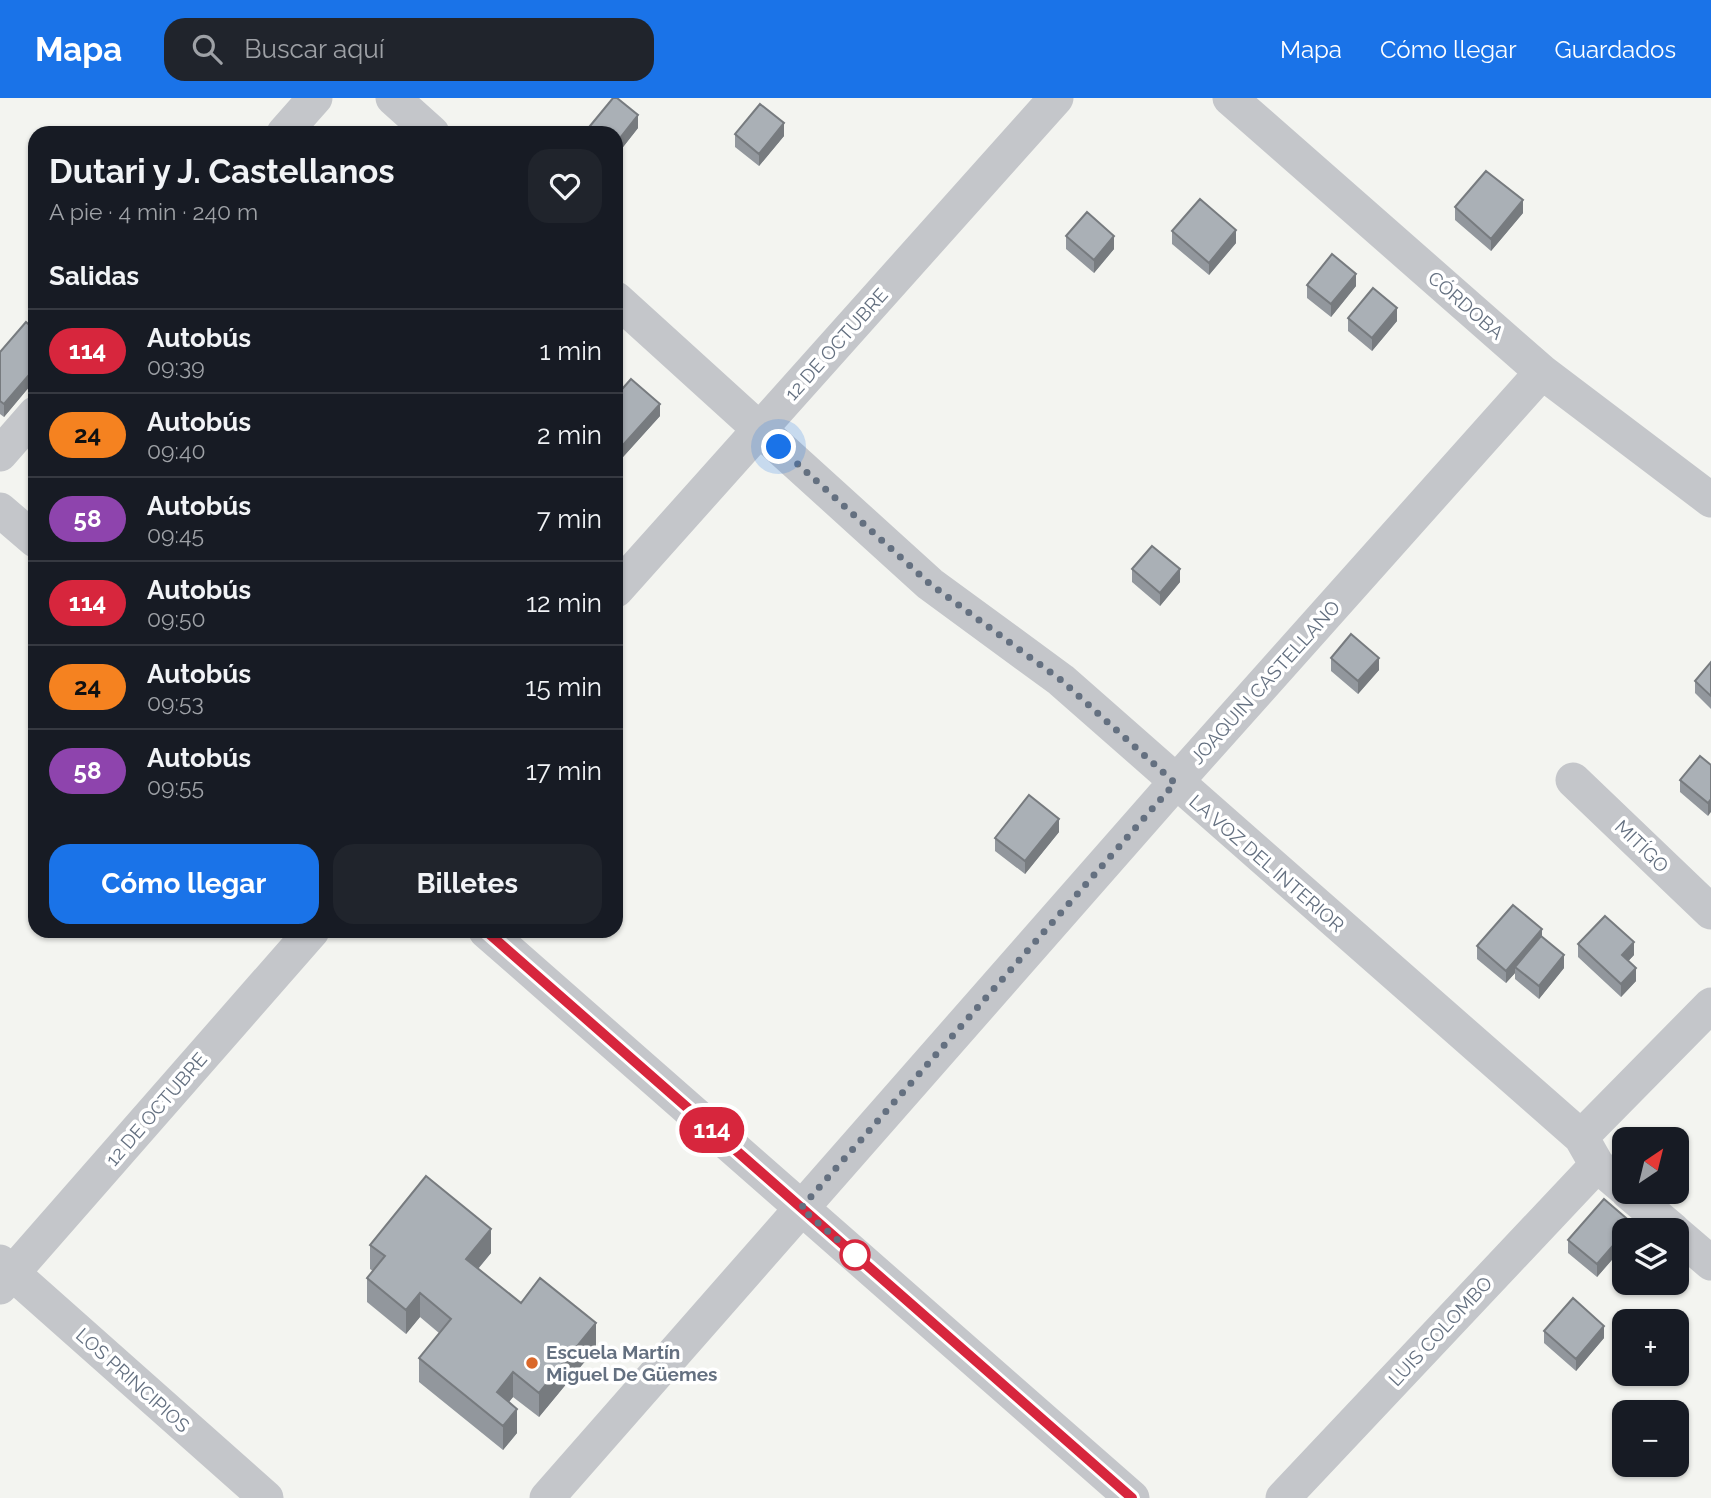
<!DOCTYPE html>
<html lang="es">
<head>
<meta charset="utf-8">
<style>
	body { margin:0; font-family:Raleway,sans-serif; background:#20242c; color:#f1f3f6; height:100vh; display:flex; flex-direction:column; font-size:26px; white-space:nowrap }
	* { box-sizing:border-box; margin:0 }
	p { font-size:23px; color:#9ea1a6 }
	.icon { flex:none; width:38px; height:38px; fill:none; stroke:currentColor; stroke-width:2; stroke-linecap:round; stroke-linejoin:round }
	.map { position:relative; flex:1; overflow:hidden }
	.side { position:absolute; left:28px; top:28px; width:595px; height:812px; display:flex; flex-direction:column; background:#171b24; border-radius:21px; box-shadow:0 2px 5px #0004 }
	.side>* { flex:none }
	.badge { padding:0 14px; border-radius:23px; font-size:24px; line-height:46px }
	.needle { width:46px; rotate:35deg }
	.tools { position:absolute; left:1612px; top:1029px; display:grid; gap:14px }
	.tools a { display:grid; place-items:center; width:77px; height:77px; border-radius:14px; background:#171b24; box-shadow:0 2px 5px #0004; font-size:35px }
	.you { position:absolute; width:35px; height:35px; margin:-18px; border:5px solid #fff; border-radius:50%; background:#1a73e8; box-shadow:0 0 0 10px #1a73e833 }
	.map>.badge { position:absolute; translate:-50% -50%; box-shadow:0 0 0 4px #fff }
	h2 { padding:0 21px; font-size:26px; line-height:63px }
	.round { display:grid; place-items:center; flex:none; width:74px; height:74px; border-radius:21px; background:#20242c }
	.head { display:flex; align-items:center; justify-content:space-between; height:119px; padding:0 21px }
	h1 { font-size:33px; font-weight:700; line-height:52px }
	.primary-button { display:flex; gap:14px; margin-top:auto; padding:14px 21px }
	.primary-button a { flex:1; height:80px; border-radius:21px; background:#1a73e8; color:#fff; font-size:28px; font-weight:700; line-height:80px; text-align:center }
	.primary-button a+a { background:#20242c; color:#f1f3f6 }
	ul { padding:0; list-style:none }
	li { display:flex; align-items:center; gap:21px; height:84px; padding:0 21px; border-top:2px solid #363941 }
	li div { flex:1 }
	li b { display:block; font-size:26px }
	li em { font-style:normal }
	li .badge { min-width:77px; font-weight:700; text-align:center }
	header { display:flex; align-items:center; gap:42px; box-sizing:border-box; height:98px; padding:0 35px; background:#1a73e8; color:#fff }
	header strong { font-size:33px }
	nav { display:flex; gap:38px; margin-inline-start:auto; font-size:24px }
	.search { width:490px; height:63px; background:#20242c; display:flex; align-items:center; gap:18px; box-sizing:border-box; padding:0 24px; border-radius:21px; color:#9ea1a6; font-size:26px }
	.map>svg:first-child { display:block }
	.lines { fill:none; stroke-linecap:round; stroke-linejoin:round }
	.minor { stroke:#c4c6ca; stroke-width:35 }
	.wall { fill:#92979d }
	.shaded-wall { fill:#777b7f }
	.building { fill:#aab0b6; stroke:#777b7f; stroke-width:2 }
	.line-casing { stroke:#fff; stroke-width:16 }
	.line { stroke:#d7263d; stroke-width:10 }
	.walk { stroke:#647080; stroke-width:7; stroke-dasharray:0 12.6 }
	.stop-dot { fill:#fff; stroke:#d7263d; stroke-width:3.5 }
	.poi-dot { fill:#da682a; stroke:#fff; stroke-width:2.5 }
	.labels { text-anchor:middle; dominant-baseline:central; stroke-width:7; stroke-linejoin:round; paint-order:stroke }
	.street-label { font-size:19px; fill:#647080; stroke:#fff }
	.poi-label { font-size:19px; font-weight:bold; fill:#647080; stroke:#fff; text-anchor:start }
</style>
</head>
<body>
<header>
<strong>Mapa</strong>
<div class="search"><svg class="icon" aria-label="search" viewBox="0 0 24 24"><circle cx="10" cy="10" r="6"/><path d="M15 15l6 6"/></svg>Buscar aquí</div>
<nav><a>Mapa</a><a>Cómo llegar</a><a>Guardados</a></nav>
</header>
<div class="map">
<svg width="1711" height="1400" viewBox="0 0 1711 1400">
	<rect width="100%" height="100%" fill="#f3f4f0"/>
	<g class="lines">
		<!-- minor -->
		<path class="minor" d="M393 0 432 35
			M1230 0 1542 274 1711 402
			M284 35 315 0
			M616 201 930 486 1061 582 1581 1039 1597 1067 1624 1090
			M0 356 35 316
			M0 412 35 442
			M616 492 1056 0
			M1573 682 1711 814
			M486 833 1132 1400
			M1581 1039 1711 907
			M1628 1094 1673 1132
			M1676 1135 1711 1165
			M0 1164 266 1400
			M0 1189 312 833
			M547 1400 1175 685 1542 274
			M1283 1400 1597 1067"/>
	</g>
	<!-- wall -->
	<path class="wall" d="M590 28 638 30 616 58V35H590Z
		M735 36 784 38 759 68 735 49Z
		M1455 109 1523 115 1491 153 1455 122Z
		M1172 133 1236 145 1209 177 1172 146Z
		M1066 138 1114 151 1094 175 1066 151Z
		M1307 187 1356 188 1331 219 1307 200Z
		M1348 220 1397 223 1372 253 1348 233Z
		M35 232V282L4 319 0 316V254Z
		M616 298 660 318 623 359 616 353Z
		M1132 471 1180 484 1160 508 1132 484Z
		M1331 560 1379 572 1358 596 1331 573Z
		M1711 564V611L1695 595V583Z
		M1711 667 1708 718 1680 694V682Z
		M1059 734 1025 776 995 753V740Z
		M1542 839 1564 870 1539 901 1515 881V875L1506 885 1477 861V848Z
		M1578 846 1634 857 1628 863 1636 883 1621 899 1578 859Z
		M1604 1101 1632 1125V1132H1624V1148L1597 1179 1568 1155V1142Z
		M370 1147 491 1155 478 1171 521 1205 596 1250 539 1319 513 1299 509 1304 517 1335 503 1352 419 1284V1260L439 1235 420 1219 406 1236 367 1204V1180L373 1173 370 1171Z
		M1544 1233 1604 1240 1576 1273 1544 1245Z"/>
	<!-- shaded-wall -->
	<path class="shaded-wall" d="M638 17V30L616 58V45Z
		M784 25V38L759 68V56Z
		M1523 102V115L1491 153V141Z
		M1236 132V145L1209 177V165Z
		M1114 138V151L1094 175V162Z
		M1356 176V188L1331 219V206Z
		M1397 210V223L1372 253V240Z
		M35 270V282L4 319V306Z
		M660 306V318L623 359V347Z
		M1180 471V484L1160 508V495Z
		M1379 560V572L1358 596V583Z
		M1711 701V714L1708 718V705Z
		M1059 721V734L1025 776V763Z
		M1542 831V844L1515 869V875L1506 885V873Z
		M1634 844V857L1622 870V857Z
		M1564 857V870L1539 901V888Z
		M1636 870V883L1621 899V886Z
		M1632 1125V1132H1626Z
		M491 1131V1155L466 1185V1161Z
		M1624 1135V1148L1597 1179V1166Z
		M420 1195V1219L406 1236V1212Z
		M596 1225V1250L539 1319V1295Z
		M1604 1228V1240L1576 1273V1261Z
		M513 1274V1299L497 1318V1294Z
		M517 1311V1335L503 1352V1328Z"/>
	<!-- building -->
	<path class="building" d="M613 0H617L638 17 616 45V35H598L590 28Z
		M760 6 784 25 759 56 735 36Z
		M1486 73 1523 102 1491 141 1455 109Z
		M1200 101 1236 132 1209 165 1172 133Z
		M1087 114 1114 138 1094 162 1066 138Z
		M1332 156 1356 176 1331 206 1307 187Z
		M1373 190 1397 210 1372 240 1348 220Z
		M26 224 35 232V270L4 306 0 303V254Z
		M631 281 660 306 623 347 616 340V298Z
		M1152 448 1180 471 1160 495 1132 471Z
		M1351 536 1379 560 1358 583 1331 560Z
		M1711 564V598L1695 583Z
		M1700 658 1711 667V701L1708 705 1680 682Z
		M1029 697 1059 721 1025 763 995 740Z
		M1513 807 1542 831 1506 873 1477 848Z
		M1605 818 1634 844 1622 857 1636 870 1621 886 1578 846Z
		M1541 838 1564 857 1539 888 1515 869Z
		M426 1078 491 1131 466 1161 521 1205 540 1180 596 1225 539 1295 513 1274 497 1294 517 1311 503 1328 419 1260 451 1221 420 1195 406 1212 367 1180 385 1158 370 1147Z
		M1604 1101 1632 1125 1626 1132H1624V1135L1597 1166 1568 1142Z
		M1573 1200 1604 1228 1576 1261 1544 1233Z"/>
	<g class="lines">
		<defs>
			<path id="line" d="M486 833 1132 1400"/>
		</defs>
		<!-- line casing -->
		<use href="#line" class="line-casing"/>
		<!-- line -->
		<use href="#line" class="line"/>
		<!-- walk -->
		<path class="walk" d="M779 349 930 486 1061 582 1175 685 801 1110 863 1164 855 1157"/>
	</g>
	<!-- markers -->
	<circle class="stop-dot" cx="855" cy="1157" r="14"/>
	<circle class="poi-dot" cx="532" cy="1265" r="7"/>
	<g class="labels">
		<!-- street labels -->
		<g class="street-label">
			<text transform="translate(1466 207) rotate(41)">CÓRDOBA</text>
			<text transform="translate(836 246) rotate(-48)">12 DE OCTUBRE</text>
			<text transform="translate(1265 584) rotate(-48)">JOAQUIN CASTELLANO</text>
			<text transform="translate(1642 748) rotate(44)">MITÍGO</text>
			<text transform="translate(1267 765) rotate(41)">LA VOZ DEL INTERIOR</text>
			<text transform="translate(156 1011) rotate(-49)">12 DE OCTUBRE</text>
			<text transform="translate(1440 1233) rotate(-47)">LUIS COLOMBO</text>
			<text transform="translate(133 1282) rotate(42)">LOS PRINCIPIOS</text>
		</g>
		<!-- poi labels -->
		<g class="poi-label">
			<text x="546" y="1254">Escuela Martín<tspan x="546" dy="22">Miguel De Güemes</tspan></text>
		</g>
	</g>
</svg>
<div class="tools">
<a><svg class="needle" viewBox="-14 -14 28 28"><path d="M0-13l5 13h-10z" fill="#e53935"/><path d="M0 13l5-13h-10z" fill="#9ea1a6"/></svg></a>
<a><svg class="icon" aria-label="layers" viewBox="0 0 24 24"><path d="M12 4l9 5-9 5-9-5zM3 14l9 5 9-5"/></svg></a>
<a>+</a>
<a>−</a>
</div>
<div class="you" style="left:779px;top:349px"></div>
<b class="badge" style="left:712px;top:1032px;background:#d7263d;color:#fff">114</b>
<section class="side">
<div class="head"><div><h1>Dutari y J. Castellanos</h1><p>A pie · 4 min · 240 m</p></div><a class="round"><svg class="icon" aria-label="heart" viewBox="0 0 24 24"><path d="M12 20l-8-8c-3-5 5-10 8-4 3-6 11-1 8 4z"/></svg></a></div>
<h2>Salidas</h2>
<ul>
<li><span class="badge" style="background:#d7263d;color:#fff">114</span><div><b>Autobús</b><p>09:39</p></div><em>1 min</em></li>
<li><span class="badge" style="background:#f58220;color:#111">24</span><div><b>Autobús</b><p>09:40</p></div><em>2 min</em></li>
<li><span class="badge" style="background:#8e44ad;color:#fff">58</span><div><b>Autobús</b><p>09:45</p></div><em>7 min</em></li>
<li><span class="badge" style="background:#d7263d;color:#fff">114</span><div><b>Autobús</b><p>09:50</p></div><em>12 min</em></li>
<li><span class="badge" style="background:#f58220;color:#111">24</span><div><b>Autobús</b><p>09:53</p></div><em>15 min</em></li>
<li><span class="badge" style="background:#8e44ad;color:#fff">58</span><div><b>Autobús</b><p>09:55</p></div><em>17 min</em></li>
</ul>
<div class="primary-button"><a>Cómo llegar</a><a>Billetes</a></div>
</section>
</div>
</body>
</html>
